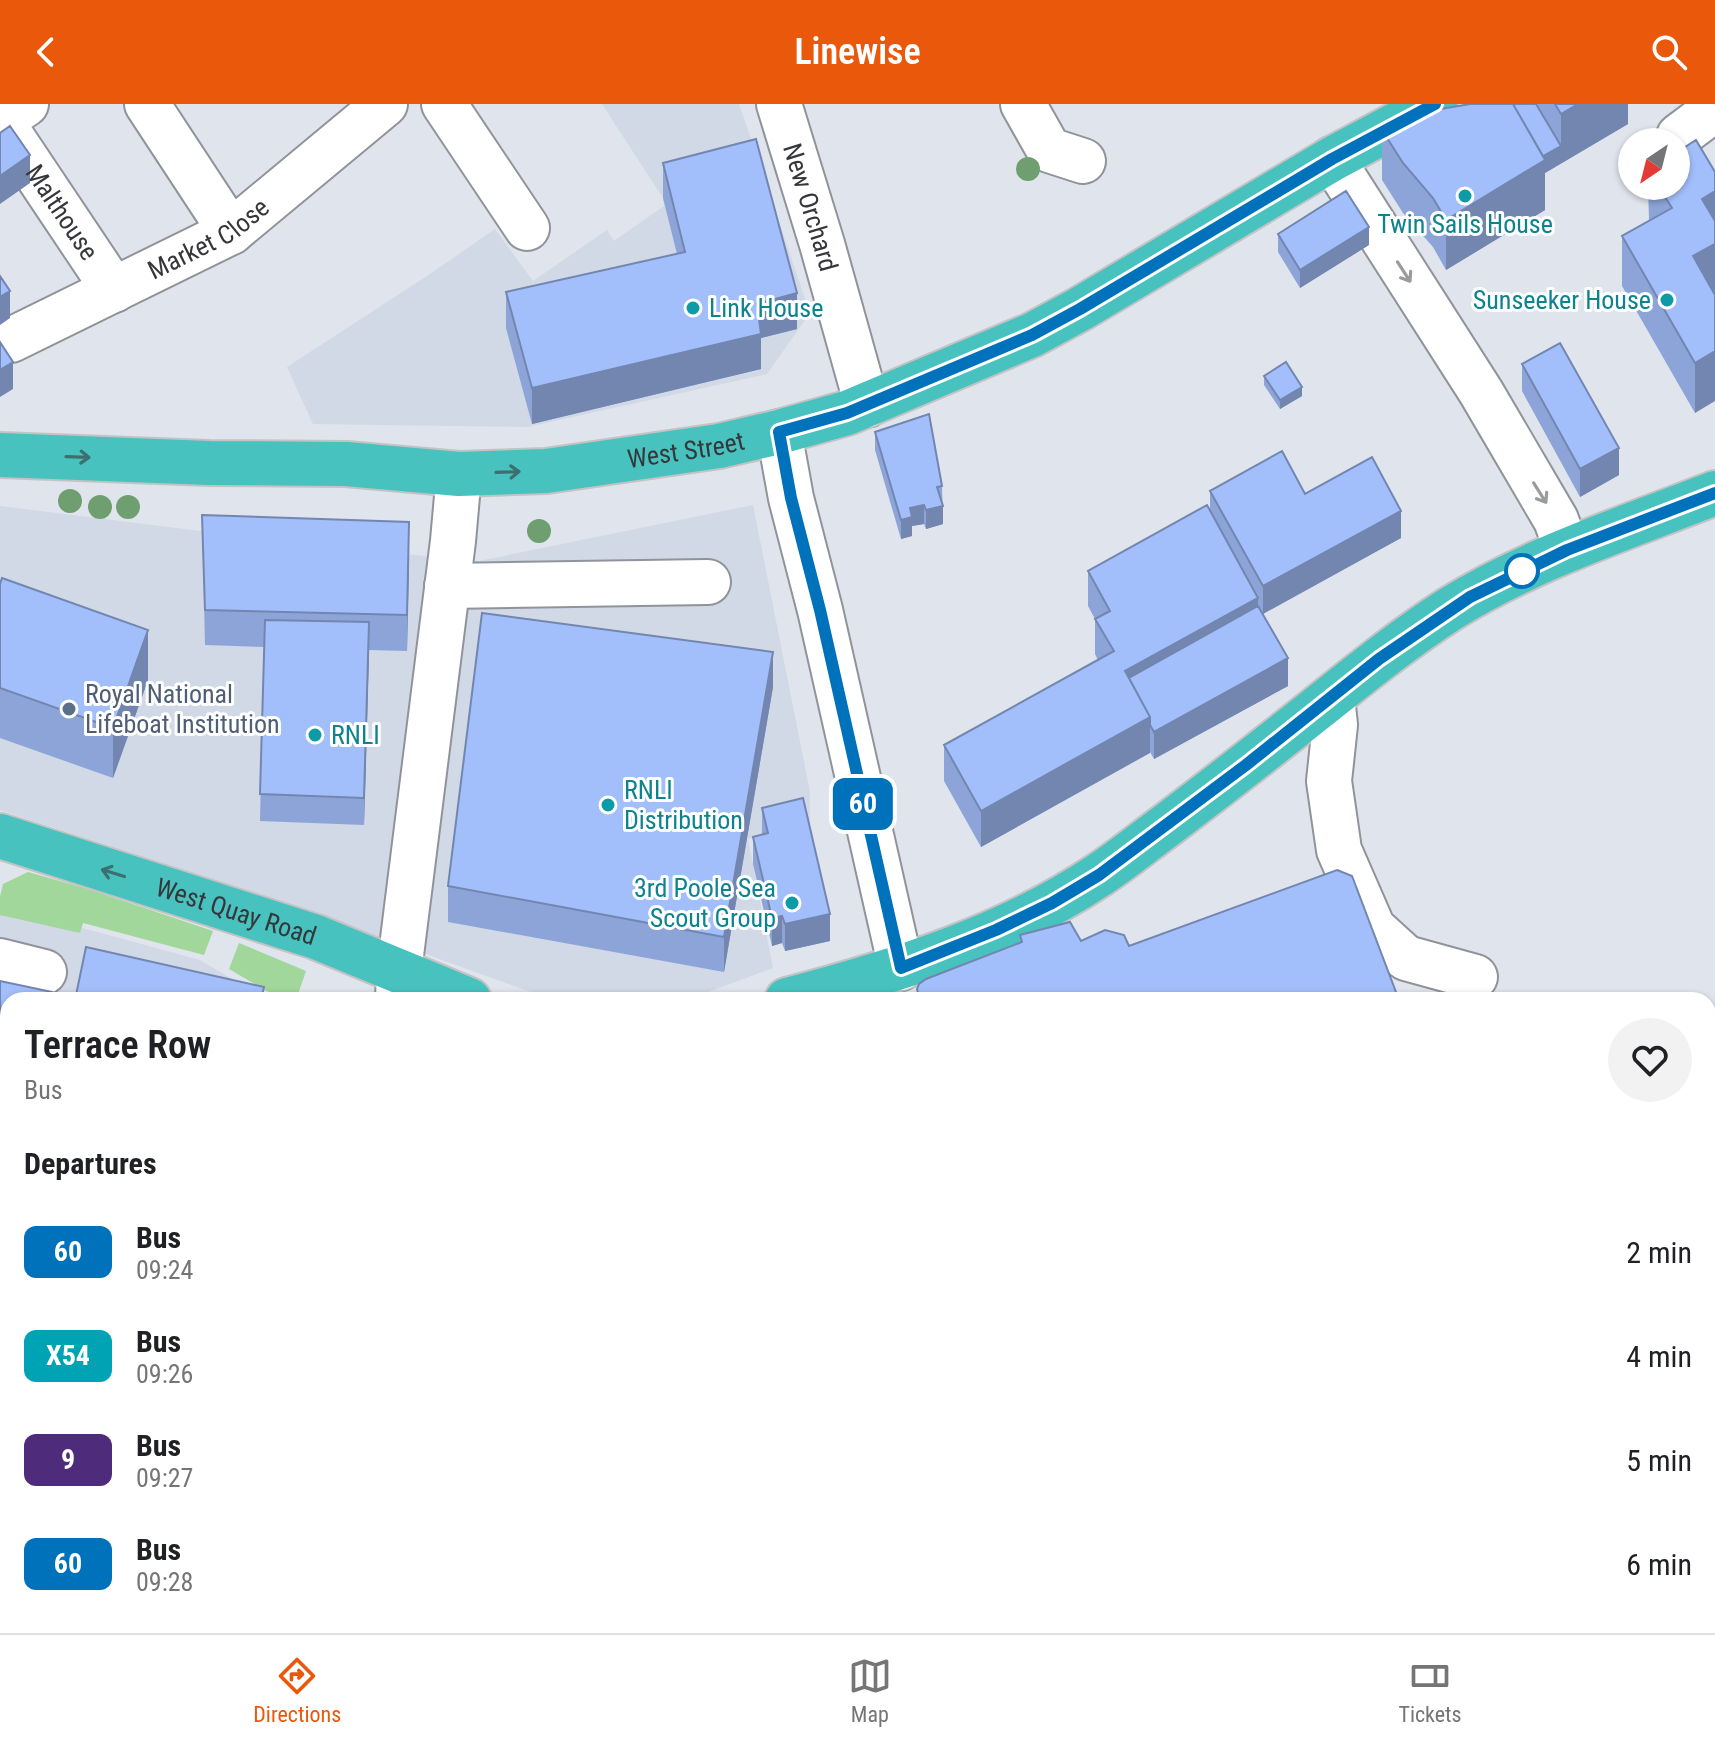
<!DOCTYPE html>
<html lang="en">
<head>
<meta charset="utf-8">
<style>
	body { margin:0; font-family:"Roboto Condensed",sans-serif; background:#f2f2f2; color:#202124; height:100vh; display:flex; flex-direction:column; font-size:30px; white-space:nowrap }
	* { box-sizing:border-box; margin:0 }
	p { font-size:26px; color:#757577 }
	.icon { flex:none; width:44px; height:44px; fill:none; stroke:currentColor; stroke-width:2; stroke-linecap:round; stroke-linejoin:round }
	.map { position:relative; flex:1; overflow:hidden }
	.sheet { position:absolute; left:0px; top:888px; width:1716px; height:642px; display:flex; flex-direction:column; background:#fff; border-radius:24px 24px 0 0; box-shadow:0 2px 6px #0004 }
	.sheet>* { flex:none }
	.badge { padding:0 16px; border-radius:12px; font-size:28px; line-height:52px }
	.needle { width:52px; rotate:215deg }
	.controls { position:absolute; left:1618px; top:24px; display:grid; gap:16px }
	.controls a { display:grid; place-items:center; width:72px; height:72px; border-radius:50%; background:#fff; box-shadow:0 2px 6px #0004; font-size:40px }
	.map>.badge { position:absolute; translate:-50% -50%; box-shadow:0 0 0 4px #fff }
	h2 { padding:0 24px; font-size:30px; line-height:72px }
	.round { display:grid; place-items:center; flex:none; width:84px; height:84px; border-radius:42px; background:#f2f2f2 }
	.overview { display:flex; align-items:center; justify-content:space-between; height:136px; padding:0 24px }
	h1 { font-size:38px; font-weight:600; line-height:60px }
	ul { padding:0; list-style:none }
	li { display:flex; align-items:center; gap:24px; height:104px; padding:0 24px }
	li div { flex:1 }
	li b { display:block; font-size:30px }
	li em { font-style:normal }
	li .badge { min-width:88px; font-weight:700; text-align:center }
	header { display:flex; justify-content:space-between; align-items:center; height:104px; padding:0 24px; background:#ea580c; color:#fff; font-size:36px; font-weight:600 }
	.menu { display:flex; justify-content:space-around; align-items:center; height:112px; border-top:2px solid #e0e0e0; background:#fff; font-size:22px; color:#757577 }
	.menu a { display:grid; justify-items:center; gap:4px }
	.menu .active { color:#ea580c }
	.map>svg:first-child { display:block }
	.built { fill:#d1d8e6 }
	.green { fill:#a1d79a }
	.water { fill:#4bcede }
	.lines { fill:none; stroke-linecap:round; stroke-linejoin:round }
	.minor-casing { stroke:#90939a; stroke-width:48 }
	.highway-casing { stroke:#c3c3c4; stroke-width:48 }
	.minor { stroke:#fff; stroke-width:44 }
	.highway { stroke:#47c2bf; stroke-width:44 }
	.tree { fill:#6f9f70 }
	.wall { fill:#8ca4d8 }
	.shaded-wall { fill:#7286b0 }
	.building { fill:#a3bffb; stroke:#7286b0; stroke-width:2 }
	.oneway { stroke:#9a9b9d }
	.oneway2 { stroke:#3d6f70 }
	.line-casing { stroke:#fff; stroke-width:18 }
	.line { stroke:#0072bc; stroke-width:12 }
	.culture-dot { fill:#0f9aa8; stroke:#fff; stroke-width:3 }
	.stop-dot { fill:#fff; stroke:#0072bc; stroke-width:4 }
	.service-dot { fill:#5c6f8a; stroke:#fff; stroke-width:3 }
	.labels { text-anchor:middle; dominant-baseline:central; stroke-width:6; stroke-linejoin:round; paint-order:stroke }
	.street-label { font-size:26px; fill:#36373b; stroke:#fff }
	.culture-label { font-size:26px; fill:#0d838f; stroke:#fff; text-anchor:start }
	.service-label { font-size:26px; fill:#4e5e75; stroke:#fff; text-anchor:start }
</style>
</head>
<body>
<header><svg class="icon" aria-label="back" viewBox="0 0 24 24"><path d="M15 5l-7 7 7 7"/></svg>Linewise<svg class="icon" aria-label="search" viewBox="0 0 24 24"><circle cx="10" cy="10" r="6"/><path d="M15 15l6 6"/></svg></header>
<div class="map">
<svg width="1715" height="1529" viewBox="0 0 1715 1529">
	<rect width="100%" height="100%" fill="#e0e4ec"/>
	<!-- built -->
	<path class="built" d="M602 0H739L810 209 767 270 527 323 313 320 287 263 424 174 495 125 533 177 607 126 614 137 664 102 663 94Z
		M753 401 810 688V719L748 735 773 864 687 896H553L273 795 0 706V402L328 443 479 457Z
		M0 805 90 826 200 856 268 896H8V1522H357L356 1529H0Z"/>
	<!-- green -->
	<path class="green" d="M28 768 88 785 213 827 204 851 83 819 80 829 0 811V793L3 780Z
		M239 839 306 867 296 896H282L229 865Z"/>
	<!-- water -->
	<path class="water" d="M1715 933V1529H485L503 1522H1708V936Z"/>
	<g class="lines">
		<defs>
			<g id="minor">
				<path id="s1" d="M26 0 1 17 114 186"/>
				<path d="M147 0 231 128"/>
				<path d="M444 0 527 124"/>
				<path id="s2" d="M779 0 822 140 867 301"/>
				<path d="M1023 0 1049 46 1083 57"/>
				<path d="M1679 32 1715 5"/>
				<path d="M1332 55 1481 288 1556 416 1567 446"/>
				<path id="s3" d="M11 236 231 128 385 0"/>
				<path d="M779 328 791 394 820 506 901 864"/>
				<path d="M447 482 708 478"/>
				<path d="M1332 593 1335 621 1329 677 1339 746 1373 824 1406 854 1475 873"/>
				<path d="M0 857 44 868"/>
				<path d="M398 896 399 867 453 437 459 370"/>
			</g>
			<g id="highway">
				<path id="s4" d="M0 351 209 359 346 360 459 370 546 367 719 342 779 328 847 309 1032 231 1080 205 1332 55 1435 0"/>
				<path id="s5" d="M0 732 316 833 469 896"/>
				<path d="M787 896C894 868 1006 833 1099 771 1122 756 1145 737 1167 721 1217 683 1266 645 1315 606 1359 571 1402 536 1450 505 1532 454 1626 424 1715 389"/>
			</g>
		</defs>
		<!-- minor casing -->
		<use href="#minor" class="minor-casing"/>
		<!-- highway casing -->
		<use href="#highway" class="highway-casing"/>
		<!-- minor -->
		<use href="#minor" class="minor"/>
		<!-- highway -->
		<use href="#highway" class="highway"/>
	</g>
	<!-- trees -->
	<g class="tree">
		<circle cx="1028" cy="65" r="12"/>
		<circle cx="70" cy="397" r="12"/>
		<circle cx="100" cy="403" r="12"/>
		<circle cx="128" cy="403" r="12"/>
		<circle cx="539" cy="427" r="12"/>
	</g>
	<!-- wall -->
	<path class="wall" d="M1470 0H1628V20L1545 69V106L1446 166 1433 143 1403 109 1382 76V26Z
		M663 59 797 225 761 234V265L532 320 506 224V188L677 150 663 94Z
		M1715 68V189L1695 309 1622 182V132L1649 117 1648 82H1676Z
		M1278 130 1369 141 1300 184 1278 148Z
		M1522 260 1619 371 1580 393 1522 287Z
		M1264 272 1302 292 1280 305 1264 281Z
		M875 328 942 382 943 420 926 425 924 420 912 422V432L901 435 875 346Z
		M1210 387 1401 434 1263 509 1288 582 1154 655 1150 648 981 743 944 677V641L1098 556 1095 550V515L1088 502V467L1210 407Z
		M202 411 409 453 407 547 369 546 364 721 260 717 264 543 205 541Z
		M0 480 148 576 113 674 0 634Z
		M773 583 724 868 448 818V782Z
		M762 704 830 837 785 847 782 839 772 842 753 760V733L762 731Z
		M0 877 52 896 1 1128H0Z"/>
	<!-- shaded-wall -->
	<path class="shaded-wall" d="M1578 0H1628V20L1545 69V106L1446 166V116L1530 60 1561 42V10Z
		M30 51V79L0 100V72Z
		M1715 87V137L1702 95Z
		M1369 123V141L1300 184V166Z
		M1715 140V189L1693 202V152Z
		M10 187V214L0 221V193Z
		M797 189V225L761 234V265L532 320V284L757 200Z
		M1715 247V297L1695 309V259Z
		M13 258V285L0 293V266Z
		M1302 283V292L1280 305V296Z
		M1619 344V371L1580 393V365Z
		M924 401V420L912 422V432L901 435V416L910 404Z
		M943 402V420L926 425V406Z
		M1401 407V434L1263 510V482Z
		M409 418V453L407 547V511Z
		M1258 494V529L1137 596 1125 567Z
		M369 518V546L364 721V694Z
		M148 526V576L113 674V624Z
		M773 548V583L724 868V833Z
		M1288 554V582L1154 655V628Z
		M1150 613V649L981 743V707Z
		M830 810V837L785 847V820Z
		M782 812V839L772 842V814Z
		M8 1071V1098L1 1128V1101Z
		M319 1522H331L328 1529H317Z"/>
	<!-- building -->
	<path class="building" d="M1470 0H1513L1545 56 1446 116 1433 94 1403 59 1382 26 1406 11Z
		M1513 0H1536L1561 42 1543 52Z
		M1555 0H1578L1561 10Z
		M10 22 30 51 0 72V29Z
		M756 35 797 189 757 200 761 230 532 284 506 188 685 148 663 59Z
		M1696 36 1715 68V87L1702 95 1715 117V140L1693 152 1715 191V247L1695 259 1622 132 1672 104 1658 82H1676V49Z
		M1346 87 1369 123 1300 166 1278 130Z
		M0 172 10 187 0 193Z
		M0 238 13 258 0 266Z
		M1560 239 1619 344 1580 365 1522 260Z
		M1286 258 1302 283 1280 296 1264 272Z
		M929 310 942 382 937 383 943 402 926 406 924 401 910 404 912 413 901 416 875 328Z
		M1282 347 1305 390 1372 353 1401 407 1263 482 1210 387Z
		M1207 401 1258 494 1125 567 1150 613 981 707 944 641 1114 547 1095 515 1110 507 1088 467Z
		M202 411 409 418 407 511 205 506Z
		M2 474 148 526 113 624 0 584V480Z
		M1258 502 1288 554 1154 628 1150 621V613L1129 574Z
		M482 509 773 548 724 833 448 782Z
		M265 516 369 518 364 694 260 690Z
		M803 694 830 810 785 820 782 812 772 814 753 733 768 729 762 704Z
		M1337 766 1352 772 1399 896H920L917 885 919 880 926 875 1022 838 1020 831 1070 818 1081 837 1105 826 1124 831 1129 842Z
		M86 843 264 883 261 896H75Z
		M0 877 52 888 50 896H8V1071L1 1101Z
		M8 1174V1522H319L317 1529H0V1196Z"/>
	<!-- one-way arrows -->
	<defs><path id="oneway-shaft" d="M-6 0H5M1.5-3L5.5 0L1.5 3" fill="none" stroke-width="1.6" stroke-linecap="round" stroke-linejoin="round" transform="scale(2)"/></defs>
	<g class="oneway">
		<use href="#oneway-shaft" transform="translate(1404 168) rotate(57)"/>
		<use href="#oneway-shaft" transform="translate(1540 389) rotate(58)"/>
	</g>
	<g class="oneway2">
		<use href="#oneway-shaft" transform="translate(78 353) rotate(2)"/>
		<use href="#oneway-shaft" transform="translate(508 368) rotate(-2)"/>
		<use href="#oneway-shaft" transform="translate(113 769) rotate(-163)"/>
	</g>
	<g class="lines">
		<defs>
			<path id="line" d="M1435 0 1332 55 1080 205 1032 231 847 309 779 328 791 394 820 506 901 864 996 826 1052 799 1099 771 1246 661 1379 555 1470 493 1567 446 1715 389"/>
		</defs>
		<!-- line casing -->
		<use href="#line" class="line-casing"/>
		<!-- line -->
		<use href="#line" class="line"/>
	</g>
	<!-- markers -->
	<g class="culture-dot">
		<circle cx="1465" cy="92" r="8"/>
		<circle cx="1667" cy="196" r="8"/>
		<circle cx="693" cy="204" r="8"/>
		<circle cx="315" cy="631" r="8"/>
		<circle cx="608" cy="701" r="8"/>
		<circle cx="792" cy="799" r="8"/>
	</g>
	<circle class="stop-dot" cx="1522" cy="467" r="16"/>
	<circle class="service-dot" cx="69" cy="605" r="8"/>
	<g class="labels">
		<!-- street labels -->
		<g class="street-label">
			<text stroke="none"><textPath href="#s2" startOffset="108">New Orchard</textPath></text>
			<text stroke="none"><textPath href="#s1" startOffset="140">Malthouse</textPath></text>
			<text stroke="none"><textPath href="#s3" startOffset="222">Market Close</textPath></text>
			<text stroke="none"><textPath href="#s4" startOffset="688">West Street</textPath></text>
			<text stroke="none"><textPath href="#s5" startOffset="248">West Quay Road</textPath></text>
		</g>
		<!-- culture labels -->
		<g class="culture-label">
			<text x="1465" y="120" text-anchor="middle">Twin Sails House</text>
			<text x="1651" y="196" text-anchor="end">Sunseeker House</text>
			<text x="709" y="204">Link House</text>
			<text x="331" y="631">RNLI</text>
			<text x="624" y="686">RNLI<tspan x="624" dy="30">Distribution</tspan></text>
			<text x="776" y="784" text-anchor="end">3rd Poole Sea<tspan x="776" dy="30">Scout Group</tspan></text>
		</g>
		<!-- service labels -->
		<g class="service-label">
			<text x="85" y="590">Royal National<tspan x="85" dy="30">Lifeboat Institution</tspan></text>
		</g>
	</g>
</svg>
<div class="controls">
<a><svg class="needle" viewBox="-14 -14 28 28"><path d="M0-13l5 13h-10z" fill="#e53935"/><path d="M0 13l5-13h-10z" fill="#757577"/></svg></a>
</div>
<b class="badge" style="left:863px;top:700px;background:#0072bc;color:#fff">60</b>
<section class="sheet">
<div class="overview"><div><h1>Terrace Row</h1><p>Bus</p></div><a class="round"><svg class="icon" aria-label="heart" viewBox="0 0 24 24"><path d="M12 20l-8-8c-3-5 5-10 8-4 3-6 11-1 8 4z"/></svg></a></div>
<h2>Departures</h2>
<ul>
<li><span class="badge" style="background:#0072bc;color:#fff">60</span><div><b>Bus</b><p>09:24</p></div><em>2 min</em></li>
<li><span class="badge" style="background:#00a3b4;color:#fff">X54</span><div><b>Bus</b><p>09:26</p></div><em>4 min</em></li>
<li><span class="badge" style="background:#4e2b7b;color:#fff">9</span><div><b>Bus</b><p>09:27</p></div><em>5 min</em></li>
<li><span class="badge" style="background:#0072bc;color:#fff">60</span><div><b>Bus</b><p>09:28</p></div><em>6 min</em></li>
</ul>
</section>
</div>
<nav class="menu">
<a class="active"><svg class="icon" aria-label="directions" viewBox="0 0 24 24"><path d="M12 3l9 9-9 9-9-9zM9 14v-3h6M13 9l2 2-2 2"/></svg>Directions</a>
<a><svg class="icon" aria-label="map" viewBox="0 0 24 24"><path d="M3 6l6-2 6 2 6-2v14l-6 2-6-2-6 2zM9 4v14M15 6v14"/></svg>Map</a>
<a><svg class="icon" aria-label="tickets" viewBox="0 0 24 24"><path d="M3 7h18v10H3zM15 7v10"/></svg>Tickets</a>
</nav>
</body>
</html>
